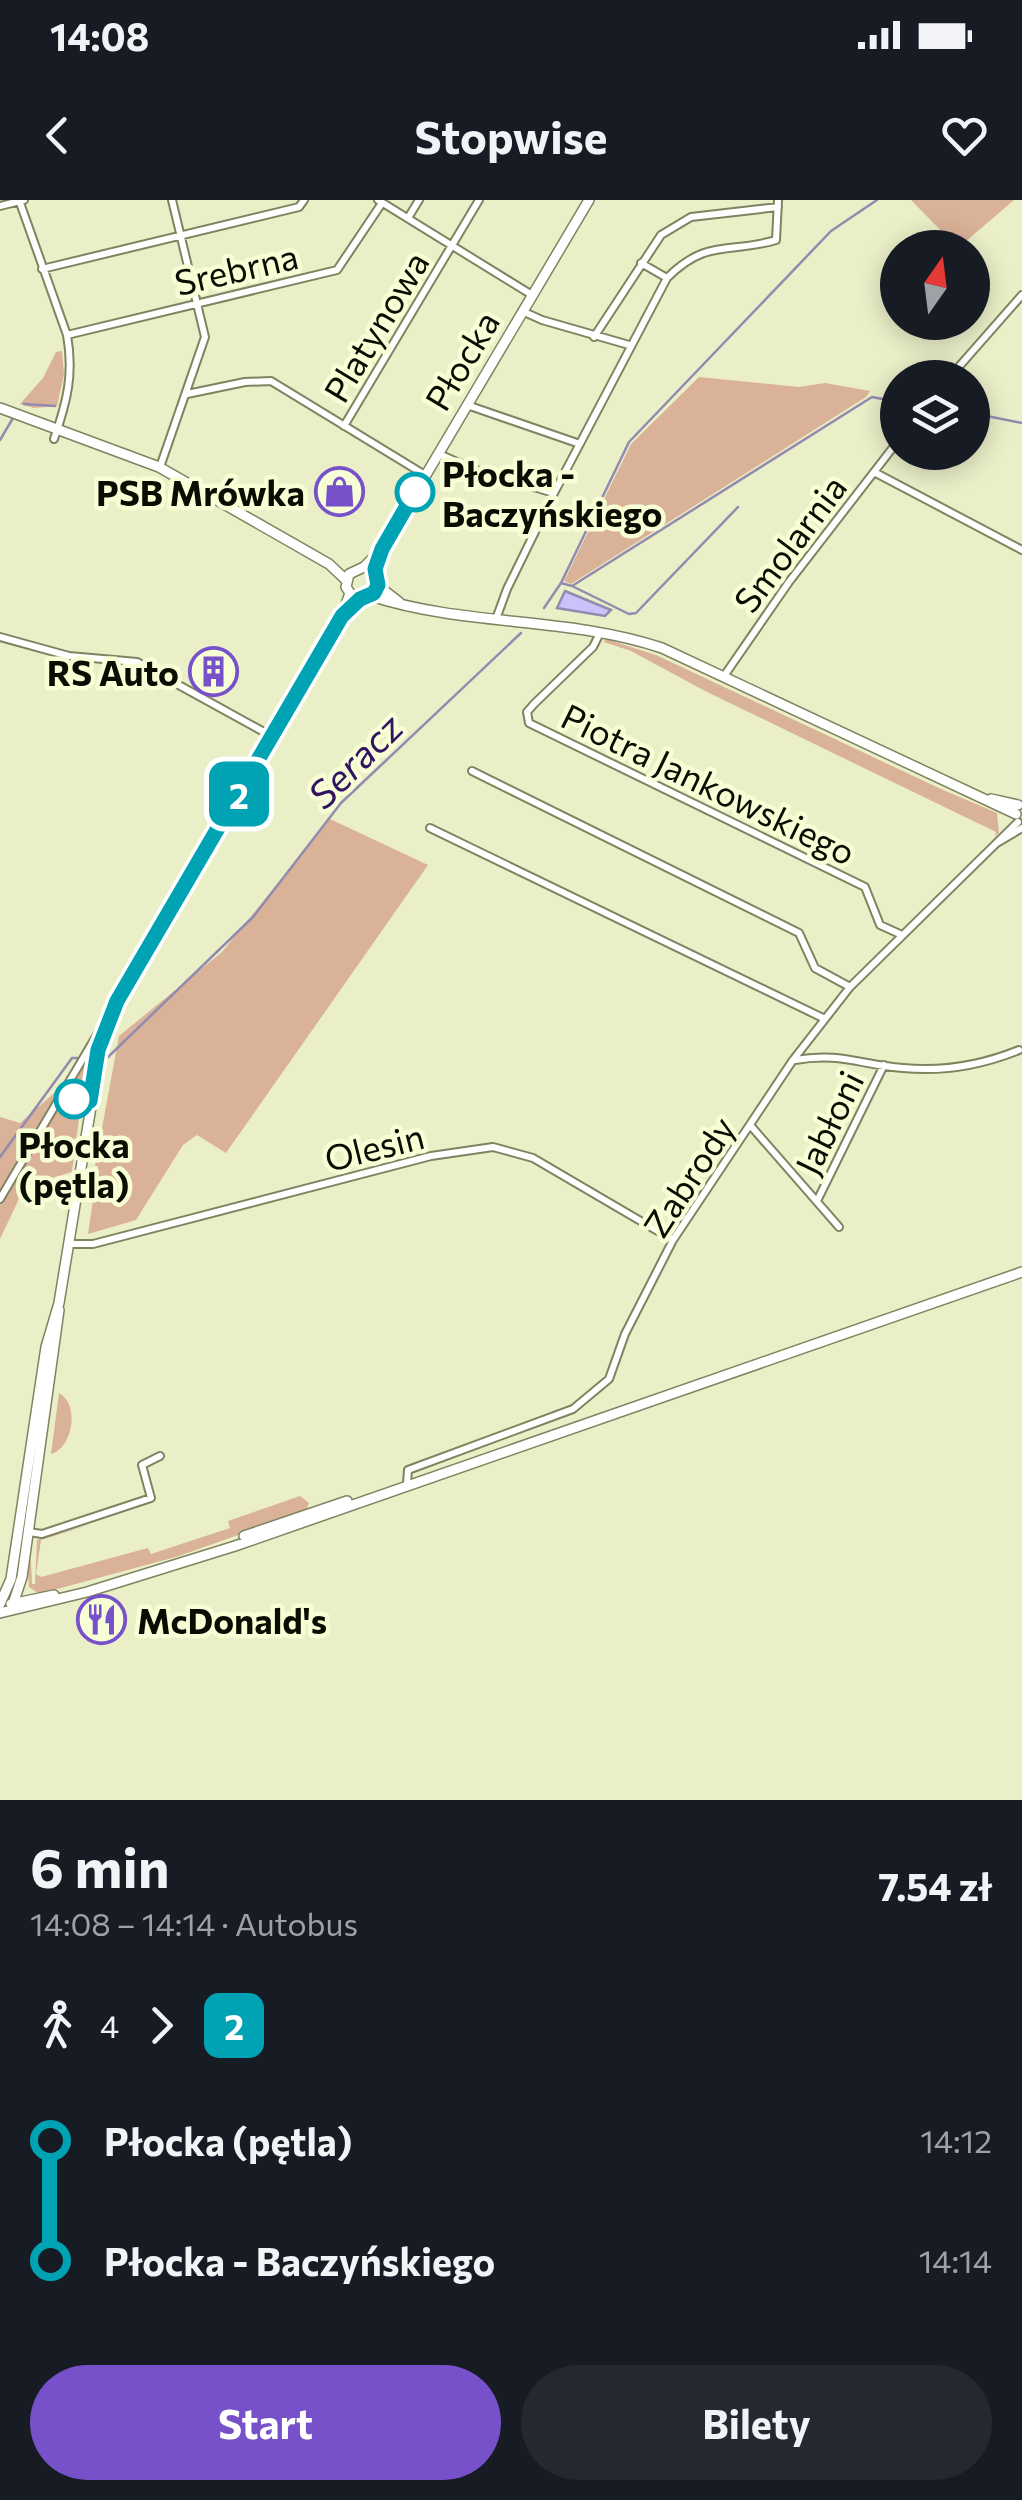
<!DOCTYPE html>
<html lang="pl">
<head>
<meta charset="utf-8">
<style>
	body { margin:0; font-family:Commissioner,sans-serif; background:#242831; color:#f1f3f6; height:100vh; display:flex; flex-direction:column; font-size:38px; white-space:nowrap }
	* { box-sizing:border-box; margin:0 }
	p { font-size:32px; color:#9ea1a6 }
	.icon { flex:none; width:55px; height:55px; fill:none; stroke:currentColor; stroke-width:2; stroke-linecap:round; stroke-linejoin:round }
	.map { position:relative; height:1600px; overflow:hidden }
	.drawer { display:flex; flex-direction:column; background:#171b24; flex:1 }
	.drawer>* { flex:none }
	.badge { padding:0 20px; border-radius:15px; font-size:35px; line-height:65px }
	.needle { width:65px; rotate:14deg }
	.tools { position:absolute; left:880px; top:30px; display:grid; gap:20px }
	.tools a { display:grid; place-items:center; width:110px; height:110px; border-radius:50%; background:#171b24; box-shadow:0 5px 25px #0003; font-size:50px }
	.map>.badge { position:absolute; translate:-50% -50%; box-shadow:0 0 0 5px #fff }
	.legs { display:flex; align-items:center; gap:15px; height:110px; padding:0 30px; font-size:32px }
	.legs p { margin-inline-start:auto }
	.overview { display:flex; align-items:center; justify-content:space-between; height:170px; padding:0 30px }
	h1 { font-size:55px; font-weight:700; line-height:75px }
	.cta { display:flex; gap:20px; margin-top:auto; padding:20px 30px }
	.cta a { flex:1; height:115px; border-radius:60px; background:#7751ca; color:#fff; font-size:40px; font-weight:700; line-height:115px; text-align:center }
	.cta a+a { background:#242831; color:#f1f3f6 }
	ul { padding:0 30px; list-style:none }
	li { display:flex; align-items:center; gap:35px; height:120px; font-size:38px }
	li i { display:grid; place-items:center; width:15px; height:100%; margin:0 12px; background:currentColor }
	li i::after { content:''; width:25px; height:25px; margin:-12px; border:8px solid; border-radius:50%; background:#171b24 }
	li p { margin-inline-start:auto }
	li:first-child i { background:linear-gradient(#0000 50%,currentColor 0) }
	li:last-child i { background:linear-gradient(currentColor 50%,#0000 0) }
	.status { display:flex; justify-content:space-between; align-items:center; height:70px; padding:0 50px; background:#171b24; direction:ltr }
	.status svg { height:28px; fill:currentColor }
	header { display:flex; justify-content:space-between; align-items:center; height:130px; padding:0 30px; background:#171b24; font-size:45px; font-weight:700 }
	.map>svg:first-child { display:block }
	.green { fill:#dab298 }
	.water { fill:#cdc1f9; stroke:#938baf; stroke-width:2.5 }
	.lines { fill:none; stroke-linecap:round; stroke-linejoin:round }
	.stream { stroke:#938baf; stroke-width:2.5 }
	.street-casing { stroke:#7f8460; stroke-width:10 }
	.secondary-casing { stroke:#7f8460; stroke-width:12 }
	.street { stroke:#fff; stroke-width:6 }
	.secondary { stroke:#fff; stroke-width:9 }
	.line-1-casing { stroke:#fff; stroke-width:22 }
	.line-1 { stroke:#00a3b4; stroke-width:15 }
	.stop-1-dot { fill:#fff; stroke:#00a3b4; stroke-width:5 }
	.labels { text-anchor:middle; dominant-baseline:central; stroke-width:9; stroke-linejoin:round; paint-order:stroke }
	.street-label { font-size:35px; fill:#0b0d02; stroke:#f7fdd5 }
	.stop-label { font-size:35px; font-weight:bold; fill:#0b0d02; stroke:#f7fdd5; text-anchor:start }
	.poi-label { font-size:35px; font-weight:bold; fill:#0b0d02; stroke:#f7fdd5; text-anchor:end }
	.water-label { font-size:38px; font-style:italic; fill:#301361; stroke:#f7fdd5 }
</style>
</head>
<body>
<div class="status"><b>14:08</b><svg viewBox="0 0 49 12"><path d="M0 12V9h3v3zM5 12V6h3v6zM10 12V3h3v9zM15 12V0h3v12zM26 1h20v11H26zM47 4h2v5h-2z"/></svg></div>
<header><svg class="icon" aria-label="back" viewBox="0 0 24 24"><path d="M15 5l-7 7 7 7"/></svg>Stopwise<svg class="icon" aria-label="heart" viewBox="0 0 24 24"><path d="M12 20l-8-8c-3-5 5-10 8-4 3-6 11-1 8 4z"/></svg></header>
<div class="map">
<svg width="1022" height="1600" viewBox="0 0 1022 1600">
	<rect width="100%" height="100%" fill="#eaefc8"/>
	<!-- green -->
	<path class="green" d="M911 0H1014L958 48Z
		M62 151 64 174 57 206 34 208 20 204 43 178 56 152Z
		M699 177 799 187 825 183 870 191 866 197 571 384 564 381 631 244Z
		M606 439 656 455 941 589 997 613 999 633 995 636 996 632 705 491 631 451 604 442Z
		M330 619 428 665 226 953 197 935 183 945 136 1020 88 1034 98 966H95L119 836 222 752Z
		M86 865 72 972 25 986 0 1039V917L20 923Z
		M59 1193C80 1204 73 1248 51 1254Z
		M300 1296 309 1303 306 1311 176 1357 46 1392 38 1393 29 1387 27 1359 31 1361 32 1384H35L37 1340 92 1324 41 1340 36 1374 41 1377 148 1348 151 1354 230 1328 228 1321Z"/>
	<!-- water -->
	<path class="water" d="M565 391 611 410 605 416 557 408Z"/>
	<g class="lines">
		<!-- stream -->
		<path class="stream" d="M24 204 55 206
			M972 213 1022 223
			M0 240 13 218
			M561 383 572 386 872 197 898 202
			M572 386 629 414 636 413 738 307
			M544 408 561 383 629 242 831 31 877 0
			M107 858 253 717 341 603 521 433
			M0 957 72 858H88"/>
		<defs>
			<path id="street" d="M19 0 67 135C74 174 67 202 54 239
				M378 0 532 95
				M0 6 24 0
				M408 18 419 0
				M641 63 667 78
				M42 69 299 7 304 0
				M522 111 542 120 629 145
				M67 135 337 70 382 3
				M594 137 661 35 691 17 778 7
				M949 178 1022 95
				M187 194 245 182 271 181 425 275
				M467 205 577 243
				M344 226 479 0
				M439 254 473 269 554 293 507 389 496 419
				M160 267 205 137 172 0
				M874 272 1022 350
				M554 293 667 78C707 38 729 54 776 40L778 0
				M600 433 593 447 534 504 527 512 529 523 865 687 880 725 902 735
				M0 437 69 456 137 462 273 537
				M724 476 789 382 898 241
				M472 571 799 733 815 768 850 787
				M430 628 825 819
				M997 643 1022 628
				M795 860C840 852 861 865 903 868 943 872 982 865 1019 850
				M59 898 90 901
				M750 925 839 1027
				M0 999 101 828
				M817 1001 884 865
				M69 1044H93L431 956 493 947 533 958 673 1040
				M407 1283 408 1270 573 1209 609 1179 625 1134 673 1040 793 860 850 787 1018 622
				M29 1332 42 1334 151 1298 142 1265 160 1256"/>
			<path id="secondary" d="M0 208 159 267 329 364 346 380
				M382 349C381 356 374 365 375 373 375 387 380 392 364 399L352 396 346 387 349 374 364 367 382 349 589 0
				M377 385 399 402
				M371 396C467 427 566 416 662 448L1016 614
				M991 599 1018 605
				M244 1336 347 1301
				M0 1404 11 1379 46 1147 59 1103 103 833 117 801 320 457 342 416 350 393
				M11 1404 54 1395
				M11 1410 22 1377 59 1110
				M0 1413 87 1392 235 1346 1022 1072"/>
		</defs>
		<!-- street casing -->
		<use href="#street" class="street-casing"/>
		<!-- secondary casing -->
		<use href="#secondary" class="secondary-casing"/>
		<!-- street -->
		<use href="#street" class="street"/>
		<!-- secondary -->
		<use href="#secondary" class="secondary"/>
	</g>
	<g class="lines">
		<defs>
			<path id="line-1" d="M74 899 90 901 98 850 117 801 342 416 360 399 374 393 378 385 375 369 382 349 415 292"/>
		</defs>
		<!-- line-1 casing -->
		<use href="#line-1" class="line-1-casing"/>
		<!-- line-1 -->
		<use href="#line-1" class="line-1"/>
	</g>
	<!-- icons -->
	<defs>
		<symbol id="shop-ring" viewBox="-11 -11 22 22"><circle r="9.5" fill="#f7fdd5" stroke="#7751ca" stroke-width="1.5"/><path d="M-5-2.5h2.3a2.7 3.5 0 0 1 5.4 0H5L5.5 6h-11ZM-1.5-2.5h3a1.5 2.3 0 0 0-3 0Z" fill="#7751ca"/></symbol>
		<symbol id="building-ring" viewBox="-11 -11 22 22"><circle r="9.5" fill="#f7fdd5" stroke="#7751ca" stroke-width="1.5"/><path d="M-4-6H4V6H1V3H-1V6H-4ZM-2.5-4.3h1.7v1.8h-1.7ZM.8-4.3h1.7v1.8H.8ZM-2.5-1h1.7V.8h-1.7ZM.8-1h1.7V.8H.8Z" fill="#7751ca"/></symbol>
		<symbol id="restaurant-ring" viewBox="-11 -11 22 22"><circle r="9.5" fill="#f7fdd5" stroke="#7751ca" stroke-width="1.5"/><path d="M-5-6h1v4h1v-4h1v4h1v-4h1v5L-1.5 .5V6h-2V.5L-5-1ZM5-6V6H3V1.5H1.5Q1.5-4 5-6Z" fill="#7751ca"/></symbol>
	</defs>
	<g fill-rule="evenodd">
		<use href="#shop-ring" x="312" y="264" width="55" height="55"/>
		<use href="#building-ring" x="186" y="444" width="55" height="55"/>
		<use href="#restaurant-ring" x="74" y="1392" width="55" height="55"/>
	</g>
	<!-- markers -->
	<g class="stop-1-dot">
		<circle cx="415" cy="292" r="18"/>
		<circle cx="74" cy="899" r="18"/>
	</g>
	<g class="labels">
		<!-- street labels -->
		<g class="street-label">
			<text transform="translate(236 68) rotate(-13)">Srebrna</text>
			<text transform="translate(375 126) rotate(-59)">Platynowa</text>
			<text transform="translate(461 160) rotate(-59)">Płocka</text>
			<text transform="translate(789 343) rotate(-53)">Smolarnia</text>
			<text transform="translate(709 583) rotate(26)">Piotra Jankowskiego</text>
			<text transform="translate(828 922) rotate(-64)">Jabłoni</text>
			<text transform="translate(374 946) rotate(-14)">Olesin</text>
			<text transform="translate(688 976) rotate(-57)">Zabrody</text>
		</g>
		<!-- stop labels -->
		<g class="stop-label">
			<text x="442" y="272">Płocka -<tspan x="442" dy="40">Baczyńskiego</tspan></text>
			<text x="74" y="943" text-anchor="middle">Płocka<tspan x="74" dy="40">(pętla)</tspan></text>
		</g>
		<!-- poi labels -->
		<g class="poi-label">
			<text x="305" y="291">PSB Mrówka</text>
			<text x="179" y="471">RS Auto</text>
			<text x="137" y="1419" text-anchor="start">McDonald's</text>
		</g>
		<!-- water labels -->
		<g class="water-label">
			<text transform="translate(354 560) rotate(-45)">Seracz</text>
		</g>
	</g>
</svg>
<div class="tools">
<a><svg class="needle" viewBox="-14 -14 28 28"><path d="M0-13l5 13h-10z" fill="#e53935"/><path d="M0 13l5-13h-10z" fill="#9ea1a6"/></svg></a>
<a><svg class="icon" aria-label="layers" viewBox="0 0 24 24"><path d="M12 4l9 5-9 5-9-5zM3 14l9 5 9-5"/></svg></a>
</div>
<b class="badge" style="left:239px;top:594px;background:#00a3b4;color:#fff">2</b>
</div>
<section class="drawer">
<div class="overview"><div><h1>6 min</h1><p>14:08 – 14:14 · Autobus</p></div><b>7.54 zł</b></div>
<div class="legs"><svg class="icon" aria-label="walk" viewBox="0 0 24 24"><circle cx="13" cy="4" r="2"/><path d="M13 8l-2 6 4 7M11 14l-3 7M7 12l3-4h3l4 4"/></svg>4<svg class="icon" aria-label="forward" viewBox="0 0 24 24"><path d="M9 5l7 7-7 7"/></svg><b class="badge" style="background:#00a3b4;color:#fff">2</b></div>
<ul>
<li><i style="color:#00a3b4"></i><b>Płocka (pętla)</b><p>14:12</p></li>
<li><i style="color:#00a3b4"></i><b>Płocka - Baczyńskiego</b><p>14:14</p></li>
</ul>
<div class="cta"><a>Start</a><a>Bilety</a></div>
</section>
</body>
</html>
